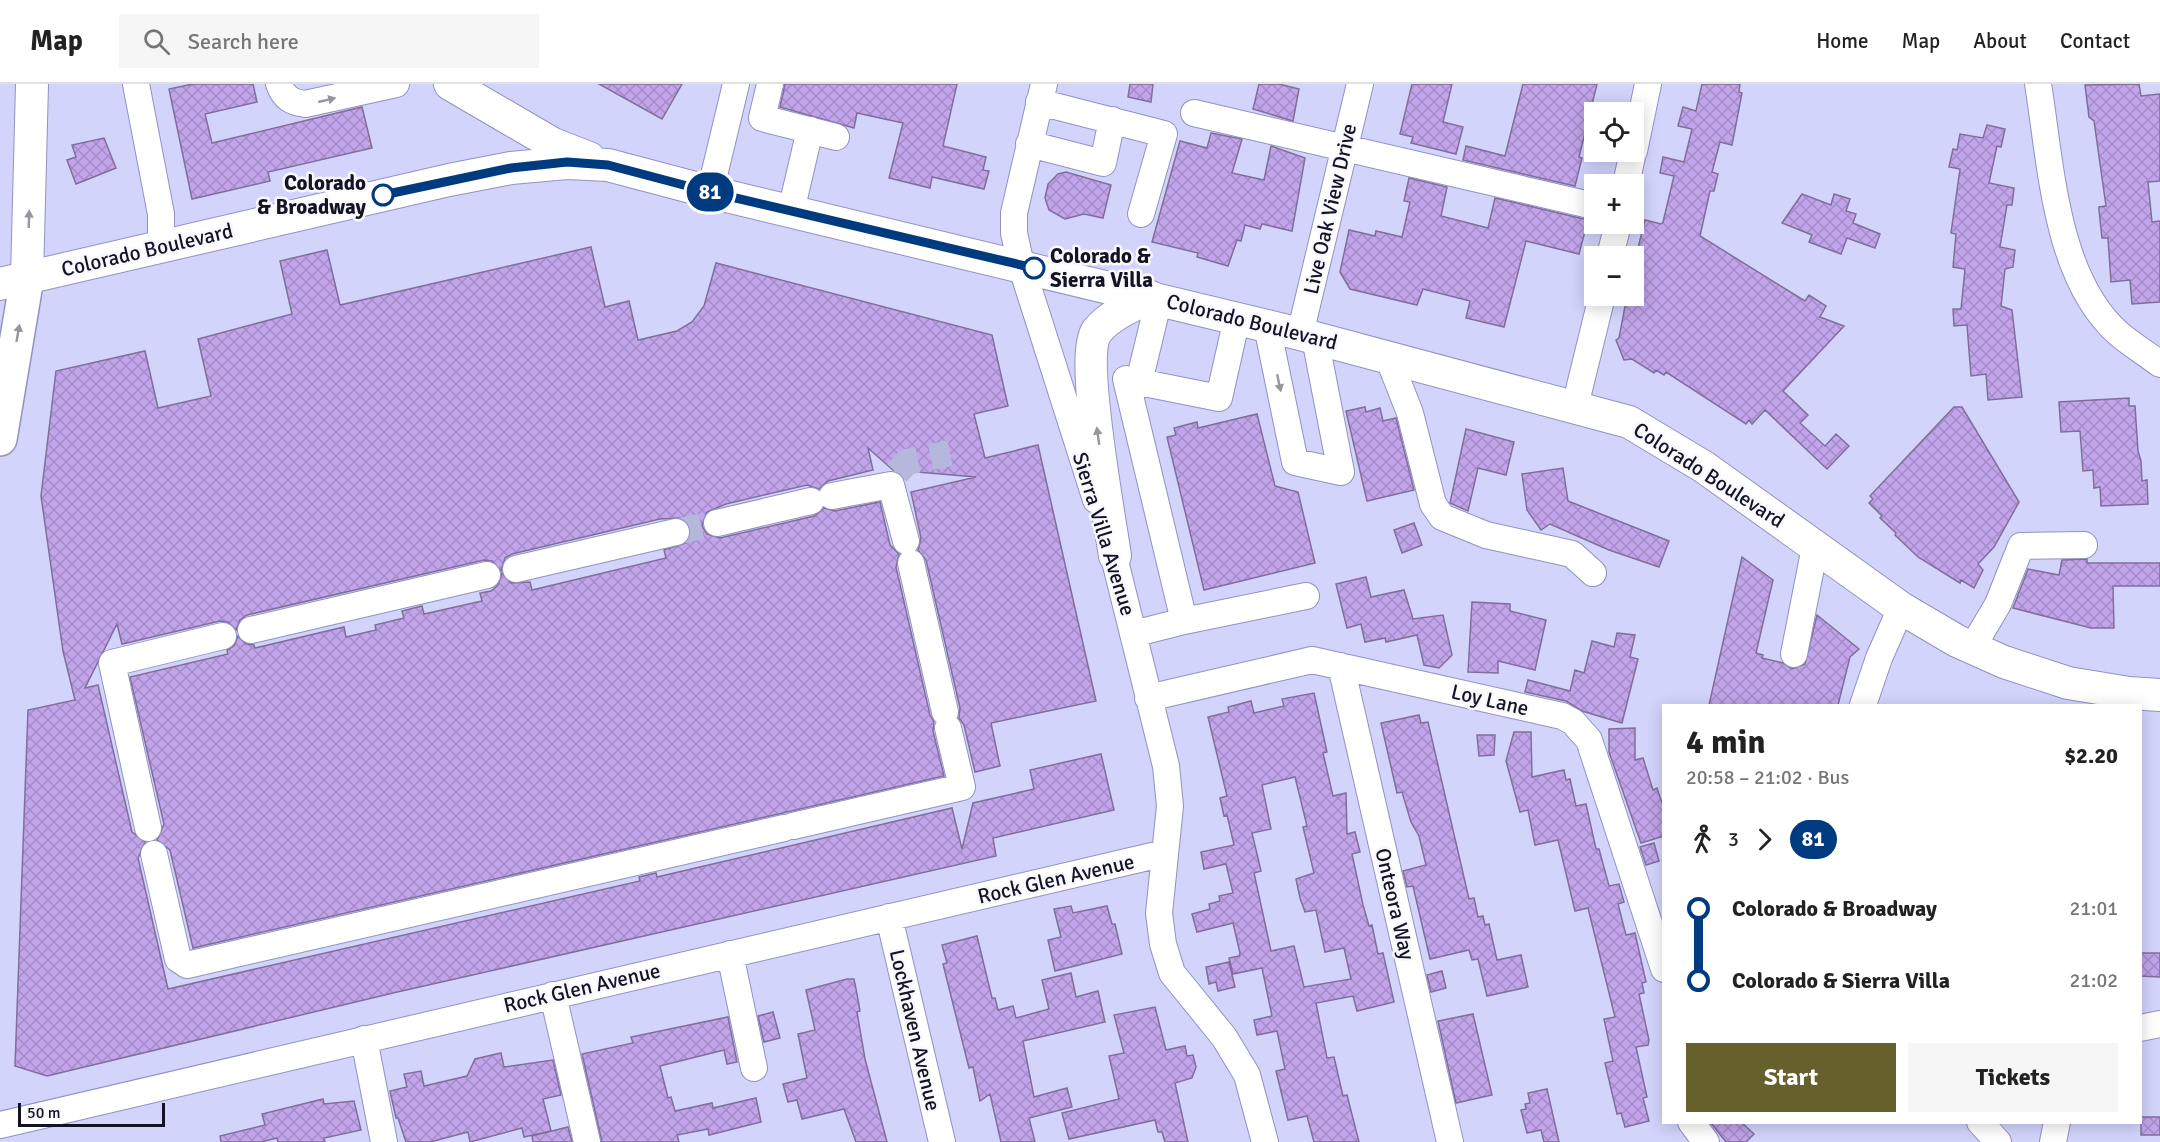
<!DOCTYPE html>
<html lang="en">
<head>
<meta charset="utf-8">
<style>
	body { margin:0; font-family:Signika,sans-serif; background:#f6f6f6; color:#222; height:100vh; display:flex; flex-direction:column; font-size:22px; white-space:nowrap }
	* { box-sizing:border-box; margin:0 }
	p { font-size:20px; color:#767676 }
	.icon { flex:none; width:33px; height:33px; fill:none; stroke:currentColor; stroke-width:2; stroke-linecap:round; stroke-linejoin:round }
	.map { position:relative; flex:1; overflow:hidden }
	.sheet { position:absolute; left:1662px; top:620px; width:480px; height:420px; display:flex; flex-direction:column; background:#fff; border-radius:0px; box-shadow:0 3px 15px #0003 }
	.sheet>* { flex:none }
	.badge { padding:0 12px; border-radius:20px; font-size:21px; line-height:39px }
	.controls { position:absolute; left:1584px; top:18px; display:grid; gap:12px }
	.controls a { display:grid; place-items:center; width:60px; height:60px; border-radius:0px; background:#fff; box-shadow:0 3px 15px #0003; font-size:30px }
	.scale { position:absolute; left:18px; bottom:15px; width:147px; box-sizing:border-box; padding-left:6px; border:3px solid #131325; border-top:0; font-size:16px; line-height:21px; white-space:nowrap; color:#131325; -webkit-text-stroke:4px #f8f8fd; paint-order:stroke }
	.map>.badge { position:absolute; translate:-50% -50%; box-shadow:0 0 0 3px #fff }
	.legs { display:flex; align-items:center; gap:9px; height:66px; padding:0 24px; font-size:20px }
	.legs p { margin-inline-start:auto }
	.overview { display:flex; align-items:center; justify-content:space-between; height:102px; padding:0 24px }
	h1 { font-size:33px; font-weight:700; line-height:45px }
	.cta { display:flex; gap:12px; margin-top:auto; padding:12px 24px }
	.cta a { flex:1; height:69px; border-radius:0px; background:#66602d; color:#fff; font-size:24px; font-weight:700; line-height:69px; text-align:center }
	.cta a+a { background:#f6f6f6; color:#222 }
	ul { padding:0 24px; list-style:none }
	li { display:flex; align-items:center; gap:21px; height:72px; font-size:22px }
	li i { display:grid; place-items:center; width:9px; height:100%; margin:0 8px; background:currentColor }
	li i::after { content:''; width:15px; height:15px; margin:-8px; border:4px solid; border-radius:50%; background:#fff }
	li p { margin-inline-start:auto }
	li:first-child i { background:linear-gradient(#0000 50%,currentColor 0) }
	li:last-child i { background:linear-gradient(currentColor 50%,#0000 0) }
	header { display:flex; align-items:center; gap:36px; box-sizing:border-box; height:84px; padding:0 30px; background:#fff; border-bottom:2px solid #e0e0e0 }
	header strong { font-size:28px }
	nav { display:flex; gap:33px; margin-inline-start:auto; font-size:21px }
	.search { width:420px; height:54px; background:#f6f6f6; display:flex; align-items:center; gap:15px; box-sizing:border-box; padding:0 21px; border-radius:0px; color:#767676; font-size:22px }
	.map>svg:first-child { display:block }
	.building { fill:url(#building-cross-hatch); stroke:#816e9b; stroke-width:1.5; fill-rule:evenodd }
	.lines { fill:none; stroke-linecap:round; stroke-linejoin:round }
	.minor-tunnel { stroke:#b5b7dc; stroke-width:26; stroke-dasharray:26 13; stroke-linecap:butt }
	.minor-casing { stroke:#9192c2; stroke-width:28 }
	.major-casing { stroke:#9192c2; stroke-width:34 }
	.highway-casing { stroke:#9192c2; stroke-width:36 }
	.minor { stroke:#fff; stroke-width:26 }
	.major { stroke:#fff; stroke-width:32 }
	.highway { stroke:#fff; stroke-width:33 }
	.oneway { fill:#95959d }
	.line-1-casing { stroke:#fff; stroke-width:14 }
	.line-1 { stroke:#003b80; stroke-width:9 }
	.stop-1-dot { fill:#fff; stroke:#003b80; stroke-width:3 }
	.labels { text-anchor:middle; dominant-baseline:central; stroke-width:5; stroke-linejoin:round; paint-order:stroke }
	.stop-label { font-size:21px; font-weight:bold; fill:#131325; stroke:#f8f8fd; text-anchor:end }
	.street-label { font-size:21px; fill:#131325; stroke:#f8f8fd }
</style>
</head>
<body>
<header>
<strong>Map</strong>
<div class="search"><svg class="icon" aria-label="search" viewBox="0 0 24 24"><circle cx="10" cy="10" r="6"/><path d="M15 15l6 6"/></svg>Search here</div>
<nav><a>Home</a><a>Map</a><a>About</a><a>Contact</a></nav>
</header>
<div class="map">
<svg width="2160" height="1058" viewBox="0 0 2160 1058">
	<defs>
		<pattern id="building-cross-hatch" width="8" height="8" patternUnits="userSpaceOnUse" patternTransform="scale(1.5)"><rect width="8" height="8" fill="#c1a4e9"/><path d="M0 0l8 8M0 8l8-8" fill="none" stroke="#a58cc8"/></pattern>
	</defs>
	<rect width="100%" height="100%" fill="#d2d4fc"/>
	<!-- building -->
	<path class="building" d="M193 0H253L257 18 205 30 212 59 362 23 372 64 268 88 270 97 192 115 169 5Z
		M599 0H682L662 35Z
		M785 0H957L943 62 986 73 983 86 989 87 984 105 932 93 930 104 889 94 903 39 857 29 854 44 780 23Z
		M1130 0H1153L1151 18 1128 13Z
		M1259 0H1279L1299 5 1293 37 1253 25Z
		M1412 0H1452L1443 38 1463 43 1456 70 1411 59 1413 53 1400 50Z
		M1523 0H1597L1579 73 1582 74 1575 102 1463 76 1466 62 1505 72Z
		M1702 0H1740L1739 8 1742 9 1732 61 1720 58 1712 88 1718 90 1714 107H1710L1700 152 1805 217 1809 211 1826 222 1820 233 1844 242 1783 307 1808 331 1800 339 1825 362 1836 350 1849 362 1827 385 1765 326 1752 340 1749 336 1746 340 1666 288 1664 291 1656 286 1654 289 1632 275 1624 276 1616 256 1619 254 1627 212H1634V172H1636L1645 136 1661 140 1663 138 1674 92 1660 89 1663 73 1684 78 1692 45 1678 42 1683 23 1696 27Z
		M2139 0 2141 12 2160 10V97L2148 98 2152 138 2160 137V218L2132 220 2130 196 2111 198 2108 154H2102L2099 126V123L2106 122 2094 37 2089 33 2085 1Z
		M1987 41 2005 45 2001 63 1997 62 1989 99 2014 104 2012 121H2007L2000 163 2015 166 2013 183 2005 185 2001 222 2012 226 2022 313 1988 316 1986 290 1971 292 1967 241 1954 242 1953 225H1961L1965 185 1953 183 1956 150 1951 149 1960 85 1949 83 1953 65 1957 66 1960 50 1983 54Z
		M1211 49 1242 55 1232 89 1264 96 1271 62 1305 74 1292 147 1262 140 1260 145 1245 141 1241 157 1237 156 1228 182 1197 173 1198 169 1152 158 1180 57 1207 64Z
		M104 54 116 84 76 100 67 76 76 73 72 61Z
		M1066 88 1111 101 1103 134 1084 130 1065 135 1049 126 1045 114 1048 100 1058 90Z
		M1409 94 1447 103 1441 132 1488 144 1495 114 1588 136 1579 170 1526 157 1504 243 1466 234 1470 217 1423 205 1417 221 1350 205 1340 188 1349 146 1375 152 1376 147 1402 153 1410 118 1404 117Z
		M1802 110 1831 121 1834 110 1850 115 1846 127 1856 130 1853 139 1880 150 1875 164 1847 154 1841 170 1809 158 1812 151 1782 139Z
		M591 163 605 223 629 217 638 256 677 247 692 238 704 222 716 179 992 251 1008 322 974 330 985 374 1038 361 1096 617 991 639 1000 682 975 688 964 641 959 634 960 624 926 476 918 466 921 454 911 408 976 393 893 386 868 364 873 386 828 397 819 405 807 401 726 420 707 428 702 442 707 450 720 454 814 432 824 424 835 427 880 418 890 461 899 470 896 483 930 631 934 638 933 647 944 692 193 864 170 766 157 756 164 740 130 593 228 570 227 566 234 562 238 552 246 560 254 561 255 564 344 543 346 553 376 546 375 541 404 534 402 527 422 522 424 530 482 517 480 509 491 507 498 501 502 489 511 499 530 498 532 506 666 474 664 466 686 459 691 445 681 434 660 435 512 470 505 474 501 487 492 477 484 476 247 531 240 536 236 546 228 538 220 537 122 560 117 540 85 604 98 601 132 748 145 758 138 774 168 905 640 797 639 793 656 789 657 793 952 724 962 765 973 719 1034 705 1030 686 1101 670 1114 726 993 754 996 772 393 909 47 992 15 982 28 626 75 616 63 567 41 412 56 287 145 267 158 324 211 312 198 255 292 230 280 177 327 166 340 221Z
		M2129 314V322H2135L2138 367 2141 377 2142 397 2147 396 2148 420 2101 422 2100 403 2094 404 2093 386 2083 387 2080 347 2061 348 2059 318Z
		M1365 323 1366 328 1380 324 1383 337 1396 334 1414 406 1367 417 1346 327Z
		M1954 323H1962L2019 418 1994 463 1978 480 1983 486 1974 504 1961 496 1960 499 1918 473 1895 451 1896 449 1880 434 1882 432 1869 419 1873 415 1870 412Z
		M1257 330 1275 402 1298 408 1315 479 1204 506 1167 353 1176 351 1174 344 1197 338 1198 344Z
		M1466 345 1514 358 1506 391 1478 384 1468 427 1450 419Z
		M1563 384 1568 417 1669 457 1659 483 1609 466 1550 440 1541 446 1527 426 1522 390Z
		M1414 439 1422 461 1402 469 1394 446Z
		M1742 473 1773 496 1756 569 1763 571 1762 574 1783 579 1792 585 1805 580 1817 531 1859 565 1850 573 1838 621H1709Z
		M2087 475V479H2160V502H2113L2114 544H2091L2013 524 2028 485 2059 491 2062 476Z
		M1366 493 1371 513 1404 506 1413 535 1443 531 1452 571 1439 584 1424 581 1417 551 1386 558 1385 554 1365 558 1361 540 1347 544 1336 500Z
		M1472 518 1510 520V527L1546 536 1535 586 1498 577V589L1468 588Z
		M1617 549 1635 551 1630 573 1638 575 1622 639 1582 627 1566 617 1525 608 1528 596 1570 607 1575 586 1584 589 1592 557 1614 563Z
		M1314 609 1327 668 1323 669 1333 712 1346 709 1347 750 1355 748 1360 768 1352 770 1363 821 1369 842 1372 841 1378 870 1383 869 1394 918 1357 927 1353 912 1316 919 1327 974 1334 973 1343 1012 1347 1011 1359 1058H1314L1307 1032 1288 1036 1276 987 1285 985 1277 947 1257 951 1254 936 1272 932 1262 884 1233 890 1229 874 1239 872 1240 869 1233 839 1197 848 1192 830 1210 825 1209 820 1220 817 1219 812 1233 809 1226 780 1204 785 1201 768 1234 761 1227 731 1224 732 1220 714 1227 712 1208 633 1229 628 1228 623 1251 617 1254 629 1284 622 1282 615ZM1295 693 1307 742 1303 743 1314 789 1296 795 1300 814 1305 828 1316 826 1325 868 1344 864 1351 895 1304 903 1294 862 1271 867 1254 789 1261 787 1252 749 1271 745 1262 701Z
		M1419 631 1421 639 1428 638 1469 815 1474 814 1478 833 1483 832 1485 841 1489 840 1497 876 1521 871 1528 903 1487 912 1478 875 1472 876 1469 866 1430 875 1413 802 1407 803 1403 787 1426 781 1419 752 1411 738 1402 708 1397 709 1381 639Z
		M1635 644V676L1643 674 1653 706 1657 704 1664 725V752L1641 759 1609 668V645Z
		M1514 648H1531L1532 693 1564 686 1566 696 1570 695 1576 722 1586 720 1596 765H1599L1609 802 1619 800 1624 818 1618 820 1626 851 1635 849 1646 898 1642 899 1644 909 1639 910 1649 956 1648 961 1636 963 1647 1013 1643 1014 1649 1037 1625 1043 1621 1029 1617 1030 1605 979 1613 977 1604 935 1615 933 1588 824 1575 827 1558 756 1535 761 1528 726 1520 728 1506 677Z
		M1477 651H1495L1494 671 1479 672Z
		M1654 759 1659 777 1646 781 1640 763Z
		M1071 822 1073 829 1107 822 1112 840H1115L1122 870 1055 887 1048 856 1061 853 1054 825Z
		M977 852 992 914H995L998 926 1013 922 1016 934 1049 925 1042 896 1071 889 1076 913 1098 907 1105 938 1023 957 1034 1013 1067 1004 1072 1023 1029 1034 1035 1058H1001L990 1010 980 1017 973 983 969 984 943 880 947 879 942 861Z
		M2140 869H2160V893L2140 892Z
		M1229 878 1235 903 1218 907 1216 898 1209 900 1206 883Z
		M1442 887 1446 904 1431 908 1427 891Z
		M847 895H854L857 910 860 927 857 928 865 975 887 1058H856L844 1025 802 1035 797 1016 788 1018 783 1000 807 994 798 950 815 946 806 906Z
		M1155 923 1166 966 1185 962 1187 972 1193 971 1196 983 1192 994 1175 999 1188 1058H1165L1162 1048H1158L1155 1036 1069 1055 1062 1029 1119 1015 1109 972 1124 969 1114 931Z
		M773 928 780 954 764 958 758 932Z
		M1473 930 1492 1011 1456 1019 1438 937Z
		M728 933 737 978 727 980 724 966 660 982 668 1014 671 1013 675 1027 712 1019 713 1024 756 1014 761 1038 709 1051 708 1045 677 1051 679 1058H602L582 970 633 959 631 953Z
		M501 969 504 983 553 976 561 1011 543 1015 551 1047 524 1053 522 1044 470 1058 468 1048 430 1058H406L398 1034H396L390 1007 407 1003 404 990 421 987 424 1002 467 992 475 975Z
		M1547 1005 1559 1058H1544L1541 1046 1527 1049 1521 1026 1526 1025 1525 1020 1530 1019 1528 1009Z
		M323 1015 324 1020 354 1017 361 1046 324 1054 325 1058H278L277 1054 261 1058H221L220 1052 265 1041 262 1030Z
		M2141 1033H2160V1051H2141Z
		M1710 1038H1741L1754 1050 1746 1058H1726Z
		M568 1043 572 1058H533L532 1052Z"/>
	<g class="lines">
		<!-- minor-tunnel -->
		<path class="minor-tunnel" d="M897 389 907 378 950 369
			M676 448 717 439"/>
		<defs>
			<path id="minor" d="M136 0 161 130V162
				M279 0C284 14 291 18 305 20L396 0
				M770 0 762 34 836 53
				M1044 0 1014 129V149L1021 181 1096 416
				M2038 0C2051 79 2055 194 2119 250 2132 261 2147 270 2160 280
				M1039 18 1164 50 1141 130
				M1194 29 1594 122
				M1029 60 1103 79 1112 36
				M1634 67 1648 0
				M1626 100 1633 68
				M710 108 736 0
				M791 127 810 46
				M1610 172 1618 140
				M1159 215 1139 298 1219 314 1237 234
				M1267 242 1295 378 1341 388 1315 254
				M1300 250 1360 0
				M1388 273 1410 329 1433 420 1442 433 1486 451 1572 470 1593 489
				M1139 298 1126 295 1184 537 1306 512
				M1575 322 1602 212
				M832 412 891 401 906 457
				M717 439 811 417
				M1109 453 1166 682 1170 722 1159 829 1163 860 1172 889 1224 953 1247 991 1265 1058
				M911 479 945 628
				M516 485 676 448
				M251 546 487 491
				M1133 550 1184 537
				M1972 564 1998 520 2021 462 2084 461
				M1794 570 1815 463
				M1341 582 1450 1058
				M1148 614 1312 576 1562 632 1573 638 1589 656 1664 885
				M1863 621 1879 574 1901 524
				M793 742 962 703 948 644
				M148 744 112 579 223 552
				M154 770 178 875 187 881 784 744
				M889 833 942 1058
				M730 870 754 984
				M553 911 587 1058
				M2140 944 2160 940
				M364 955 384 1058
				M1691 1038 1706 1058
				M1980 1038 1998 1058
				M0 1041 1165 769
				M2053 1058 2057 1038"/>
			<path id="major" d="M450 0 553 60 589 74
				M27 194 32 0
				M0 200 449 96 511 84 567 79 608 81 710 108 1300 250 1629 338 1704 383 1901 524 1957 557 2004 578 2068 599 2129 609 2160 611
				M1115 472C1110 435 1079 272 1097 247 1111 230 1132 222 1151 213"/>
			<path id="highway" d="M0 355 27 194"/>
		</defs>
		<!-- minor casing -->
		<use href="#minor" class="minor-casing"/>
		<!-- major casing -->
		<use href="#major" class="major-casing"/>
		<!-- highway casing -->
		<use href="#highway" class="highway-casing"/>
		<!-- minor -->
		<use href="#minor" class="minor"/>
		<!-- major -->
		<use href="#major" class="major"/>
		<!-- highway -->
		<use href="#highway" class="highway"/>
	</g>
	<!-- one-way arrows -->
	<defs><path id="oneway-solid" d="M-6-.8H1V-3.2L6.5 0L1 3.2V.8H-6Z" transform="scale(1.5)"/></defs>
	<g class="oneway">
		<use href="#oneway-solid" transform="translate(327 16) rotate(-13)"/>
		<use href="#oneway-solid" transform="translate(29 135) rotate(-88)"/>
		<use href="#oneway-solid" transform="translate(18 249) rotate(-80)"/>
		<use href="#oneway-solid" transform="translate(1279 299) rotate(78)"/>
		<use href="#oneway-solid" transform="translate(1098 352) rotate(-98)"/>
	</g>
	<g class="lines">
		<defs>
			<path id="line-1" d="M383 111 511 84 567 78 608 81 710 108 1034 184"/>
		</defs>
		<!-- line-1 casing -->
		<use href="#line-1" class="line-1-casing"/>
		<!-- line-1 -->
		<use href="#line-1" class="line-1"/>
	</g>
	<!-- markers -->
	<g class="stop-1-dot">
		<circle cx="383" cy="111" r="10"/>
		<circle cx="1034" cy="184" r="10"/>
	</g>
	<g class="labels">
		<!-- stop labels -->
		<g class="stop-label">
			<text x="366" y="99">Colorado<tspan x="366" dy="24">&amp; Broadway</tspan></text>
			<text x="1050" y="172" text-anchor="start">Colorado &amp;<tspan x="1050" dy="24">Sierra Villa</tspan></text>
		</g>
		<!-- street labels -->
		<g class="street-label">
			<text transform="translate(1330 125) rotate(-77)">Live Oak View Drive</text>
			<text transform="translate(147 166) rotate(-13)">Colorado Boulevard</text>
			<text transform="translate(1252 238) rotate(14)">Colorado Boulevard</text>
			<text transform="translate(1709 391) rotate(33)">Colorado Boulevard</text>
			<text transform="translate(1104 450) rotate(73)">Sierra Villa Avenue</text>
			<text transform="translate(1490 616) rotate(13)">Loy Lane</text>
			<text transform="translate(1056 795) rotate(-13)">Rock Glen Avenue</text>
			<text transform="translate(1395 820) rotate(77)">Onteora Way</text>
			<text transform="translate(582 904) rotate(-13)">Rock Glen Avenue</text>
			<text transform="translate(915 946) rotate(77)">Lockhaven Avenue</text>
		</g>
	</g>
</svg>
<div class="controls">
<a><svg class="icon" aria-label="locate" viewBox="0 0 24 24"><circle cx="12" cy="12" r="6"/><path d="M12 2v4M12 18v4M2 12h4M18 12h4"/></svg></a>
<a>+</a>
<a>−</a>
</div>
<div class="scale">50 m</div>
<b class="badge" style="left:710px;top:108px;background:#003b80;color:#fff">81</b>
<section class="sheet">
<div class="overview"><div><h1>4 min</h1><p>20:58 – 21:02 · Bus</p></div><b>$2.20</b></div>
<div class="legs"><svg class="icon" aria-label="walk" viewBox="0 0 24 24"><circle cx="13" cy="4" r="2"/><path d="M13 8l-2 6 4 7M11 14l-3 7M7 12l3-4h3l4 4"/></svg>3<svg class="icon" aria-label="forward" viewBox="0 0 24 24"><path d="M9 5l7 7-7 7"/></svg><b class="badge" style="background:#003b80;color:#fff">81</b></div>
<ul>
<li><i style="color:#003b80"></i><b>Colorado &amp; Broadway</b><p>21:01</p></li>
<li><i style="color:#003b80"></i><b>Colorado &amp; Sierra Villa</b><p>21:02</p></li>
</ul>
<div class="cta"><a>Start</a><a>Tickets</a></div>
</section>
</div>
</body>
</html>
